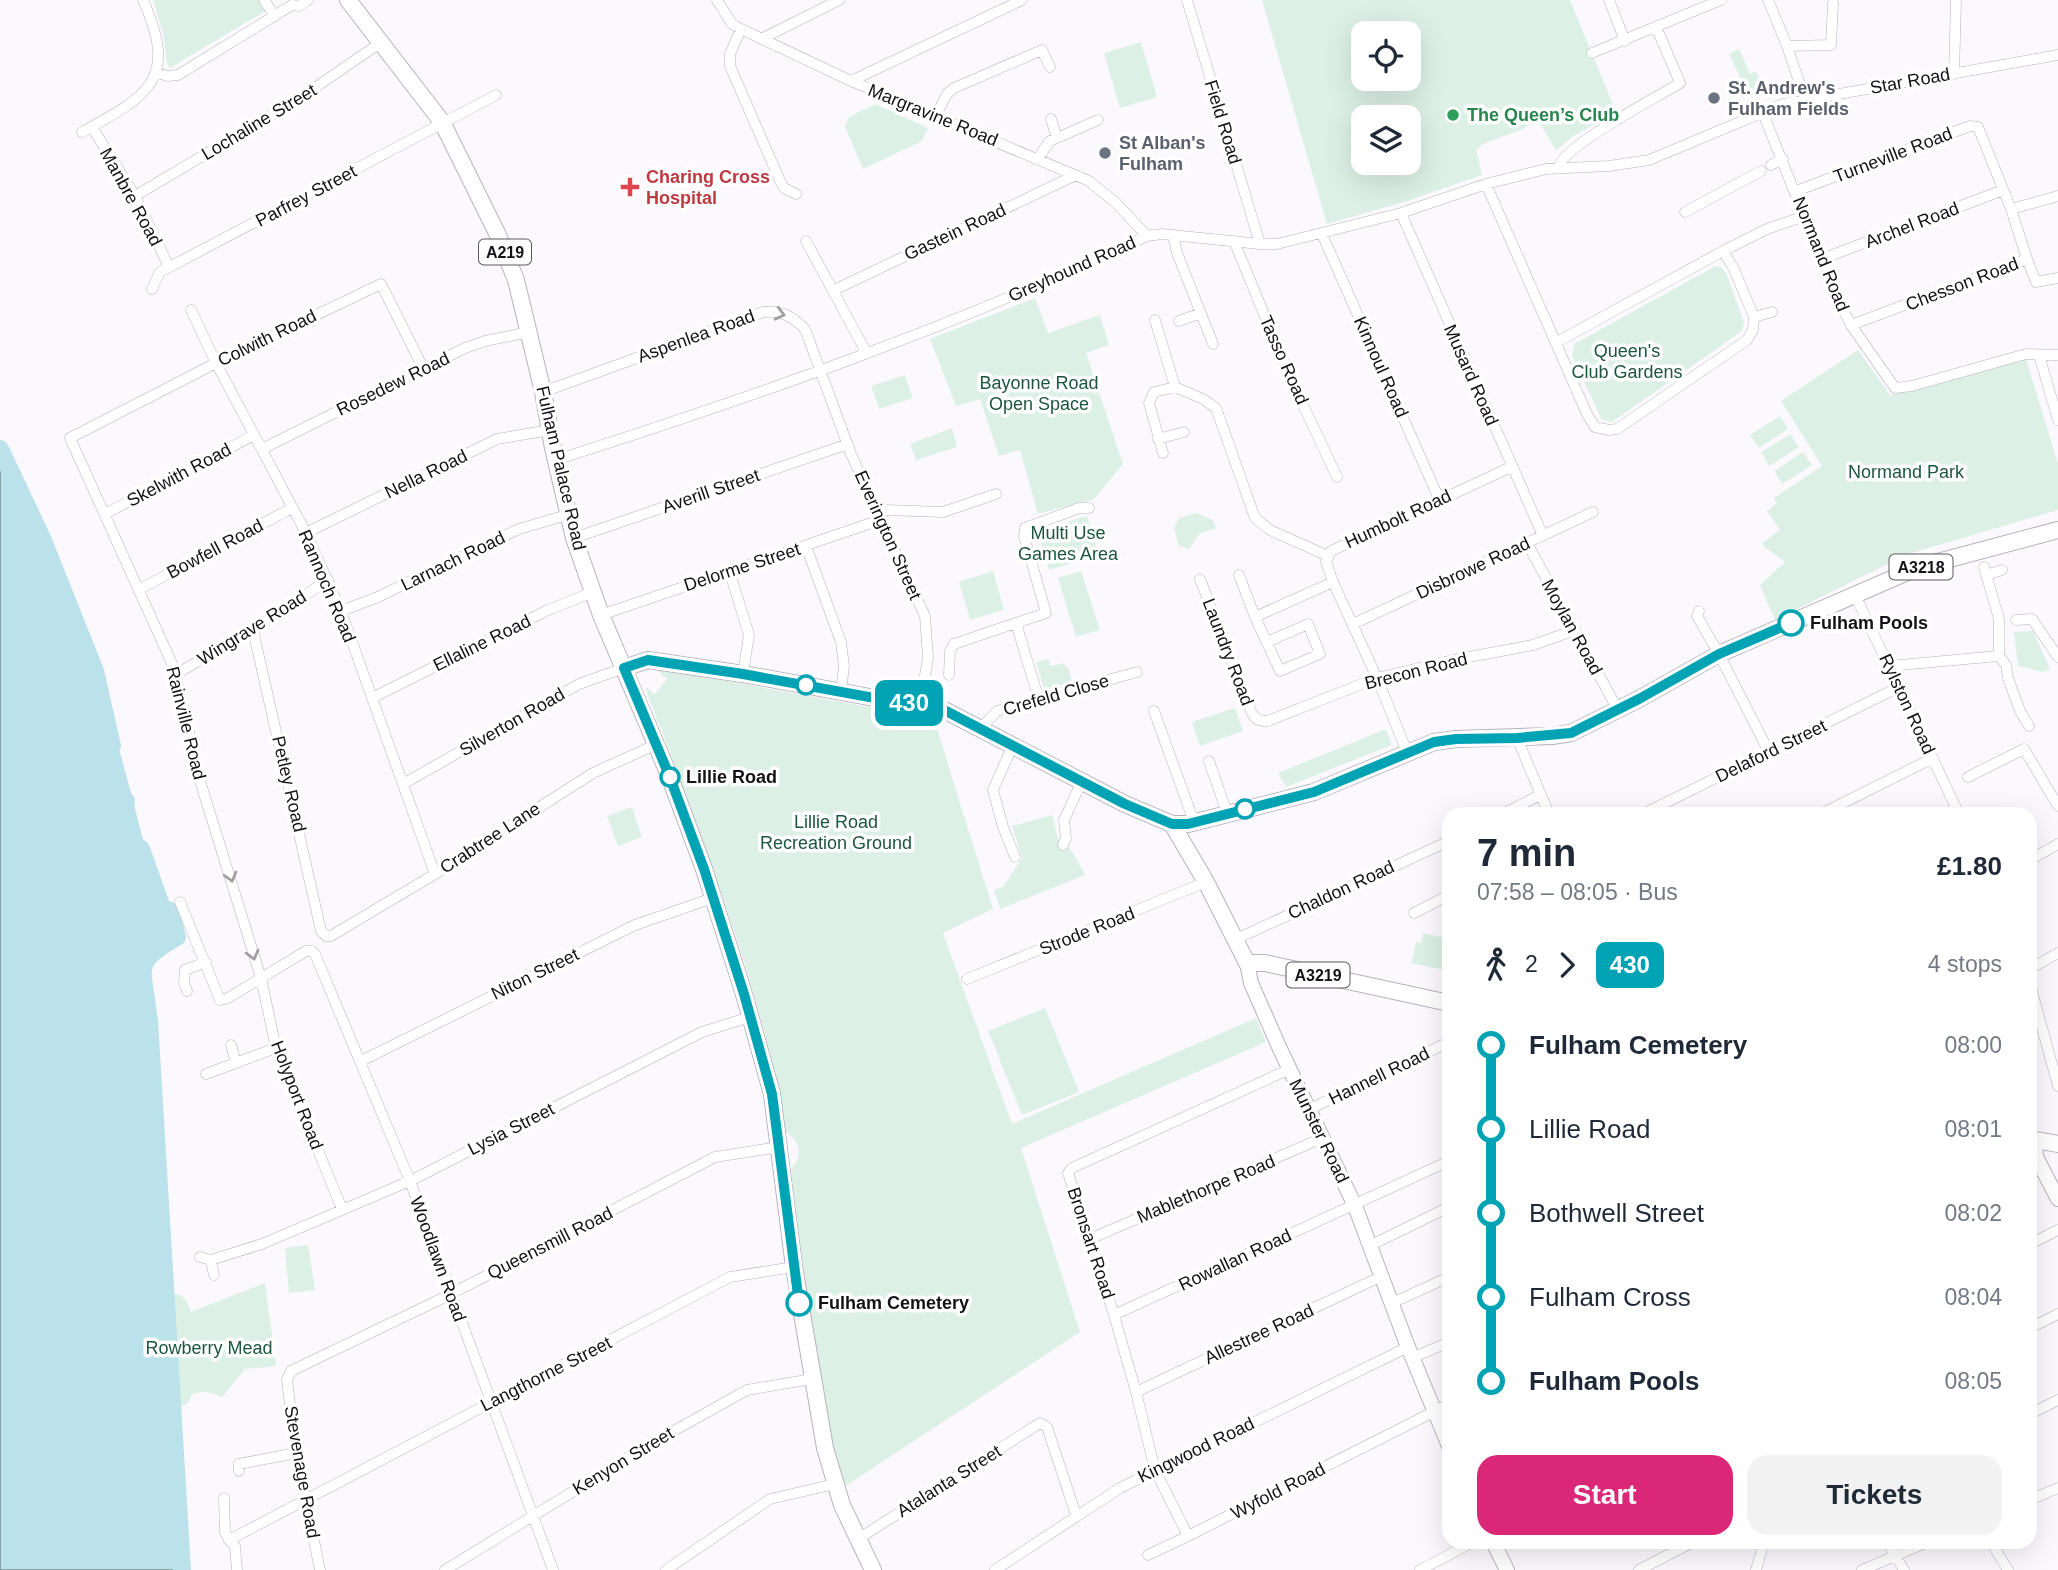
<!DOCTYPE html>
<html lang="en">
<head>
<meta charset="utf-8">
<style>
	body { margin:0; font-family:Arial,sans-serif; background:#f2f2f3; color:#1f2937; height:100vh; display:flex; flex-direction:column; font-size:26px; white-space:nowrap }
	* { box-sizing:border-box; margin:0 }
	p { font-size:23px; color:#747a83 }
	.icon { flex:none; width:38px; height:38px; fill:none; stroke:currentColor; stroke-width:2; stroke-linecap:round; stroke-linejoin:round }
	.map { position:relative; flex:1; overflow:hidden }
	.sheet { position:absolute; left:1442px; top:807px; width:595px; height:742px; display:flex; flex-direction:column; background:#fff; border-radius:21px; box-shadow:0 7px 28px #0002 }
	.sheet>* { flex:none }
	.badge { padding:0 14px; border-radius:10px; font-size:24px; line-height:46px }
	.buttons { position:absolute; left:1351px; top:21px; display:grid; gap:14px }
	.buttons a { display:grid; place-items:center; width:70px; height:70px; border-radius:14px; background:#fff; box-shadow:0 7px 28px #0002; font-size:35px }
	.map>.badge { position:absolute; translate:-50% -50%; box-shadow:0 0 0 4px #fff }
	.legs { display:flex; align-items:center; gap:10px; height:77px; padding:0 35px; font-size:23px }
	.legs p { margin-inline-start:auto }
	.headline { display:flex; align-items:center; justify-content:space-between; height:119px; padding:0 35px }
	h1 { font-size:38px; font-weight:600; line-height:52px }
	.cta { display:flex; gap:14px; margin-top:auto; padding:14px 35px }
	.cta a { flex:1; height:80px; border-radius:21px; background:#db2777; color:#fff; font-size:28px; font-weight:600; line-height:80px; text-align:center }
	.cta a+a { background:#f2f2f3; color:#1f2937 }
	ul { padding:0 35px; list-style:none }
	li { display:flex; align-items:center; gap:24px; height:84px; font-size:26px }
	li i { display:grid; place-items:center; width:10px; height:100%; margin:0 9px; background:currentColor }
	li i::after { content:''; width:18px; height:18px; margin:-9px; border:5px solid; border-radius:50%; background:#fff }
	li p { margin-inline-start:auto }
	li:first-child i { background:linear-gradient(#0000 50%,currentColor 0) }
	li:last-child i { background:linear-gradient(currentColor 50%,#0000 0) }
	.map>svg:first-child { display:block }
	.green { fill:#dcf0e5; fill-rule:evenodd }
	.water { fill:#bbe1eb; stroke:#89a3ab; stroke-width:2 }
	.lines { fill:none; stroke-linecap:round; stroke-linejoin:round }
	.river { stroke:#bbe1eb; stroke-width:18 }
	.street-casing { stroke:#b7b2bc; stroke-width:11 }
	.secondary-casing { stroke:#b7b2bc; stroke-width:16 }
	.primary-casing { stroke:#b7b2bc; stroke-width:18 }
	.street { stroke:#fff; stroke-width:10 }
	.secondary { stroke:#fff; stroke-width:14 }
	.primary { stroke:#fff; stroke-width:16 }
	.oneway { stroke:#a1a0a2 }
	.line-1-casing { stroke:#fff; stroke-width:16 }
	.line-1 { stroke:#00a3b4; stroke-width:10 }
	.worship-dot { fill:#6b7280; stroke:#fff; stroke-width:2.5 }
	.leisure-dot { fill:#2e9e5b; stroke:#fff; stroke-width:2.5 }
	.health-dot { fill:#e0444e; stroke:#fff; stroke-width:2.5 }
	.stop-1-dot { fill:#fff; stroke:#00a3b4; stroke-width:3.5 }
	.labels { text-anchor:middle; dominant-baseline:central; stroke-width:7; stroke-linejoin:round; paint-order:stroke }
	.shield { fill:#fff; stroke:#5a595c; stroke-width:2 }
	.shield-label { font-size:16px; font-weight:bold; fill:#141216 }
	.street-label { font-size:18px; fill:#141216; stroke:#fff }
	.worship-label { font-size:18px; font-weight:bold; fill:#5b616d; stroke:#fff; text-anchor:start }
	.leisure-label { font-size:18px; font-weight:bold; fill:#27864d; stroke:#fff; text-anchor:start }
	.health-label { font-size:18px; font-weight:bold; fill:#be3a42; stroke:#fff; text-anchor:start }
	.park-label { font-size:18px; fill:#1d563e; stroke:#fff }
	.stop-label { font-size:18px; font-weight:bold; fill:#141216; stroke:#fff; text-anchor:start }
</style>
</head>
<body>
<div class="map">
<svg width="2058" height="1570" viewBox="0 0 2058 1570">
	<rect width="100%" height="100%" fill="#fbf9fd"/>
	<!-- green -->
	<path class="green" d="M153 0H261L267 10 170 68 167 63 163 33Z
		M1262 0H1570L1616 112 1572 137 1556 151 1537 118 1523 129 1483 144 1476 150 1482 175 1404 202 1327 224ZM1363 33H1409V79H1363ZM1363 117H1409V163H1363Z
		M1141 42 1157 97 1120 108 1104 53Z
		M1739 49 1750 74 1755 71 1764 85 1759 98 1753 97 1751 100 1729 54Z
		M875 104 928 128 922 141 863 169 845 127 849 117Z
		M1716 266 1721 267 1726 273 1744 322 1742 331 1612 422 1602 420 1572 356 1574 344Z
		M1035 298 1048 333 1100 315 1109 345 1086 353 1123 464 1094 499 1038 514 1020 450 999 456 980 399 956 406 930 339Z
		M1858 350 1890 395 2026 359 2058 464V510L1908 554 1775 620 1760 585 1785 562 1761 544 1780 530 1767 511 1777 503 1774 498 1822 466 1781 401Z
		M905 375 913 398 879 409 871 386Z
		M1780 416 1788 429 1759 448 1750 435Z
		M952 428 957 447 916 460 910 444Z
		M1790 434 1799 447 1769 466 1761 452Z
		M1803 452 1812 465 1782 484 1774 471Z
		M1195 513 1213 520 1216 528 1200 533 1189 549 1179 546 1174 528 1179 518Z
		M1087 516 1099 555 1049 570 1037 531Z
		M993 571 1004 610 970 620 959 582Z
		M1081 571 1100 630 1076 637 1058 578Z
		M2033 631 2050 669 2043 672 2018 666 2014 632Z
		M1048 659 1051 666 1063 663 1069 669 1072 683 1044 689 1036 662Z
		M661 669 934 719 993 909 943 933 1012 1124 1256 1018 1266 1042 1021 1148 1080 1332 844 1487C814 1385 803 1275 791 1169 803 1157 801 1140 785 1132 778 1077 763 1024 747 971 718 878 684 787 648 696L646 687 655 694 667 679 657 670Z
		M1235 708 1243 731 1200 746 1192 722Z
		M1386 729 1392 745 1286 787 1278 773Z
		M632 807 642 837 618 846 607 816Z
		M1052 815 1058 839 1072 851 1085 875 1000 909 994 890 1003 887 1022 858 1012 826Z
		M1423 933 1449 939V971L1411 963 1416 942 1421 943Z
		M1045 1008 1079 1092 1022 1115 988 1031Z
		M308 1245 315 1290 289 1293 285 1248Z
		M265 1283 276 1366 245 1369 222 1397C211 1392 202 1390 191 1395 190 1404 186 1405 178 1406V1400L170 1402 166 1294C182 1293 186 1297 191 1312Z"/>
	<!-- water -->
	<path class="water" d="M0 449 42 538 95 671 112 746 110 747 123 798 126 801 125 806 136 848 141 849 162 908 170 911 177 937C162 945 145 951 143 970L157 1136 177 1515 182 1570H0Z"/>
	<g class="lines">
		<!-- river -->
		<path class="river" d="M0 449 42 538 95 671 112 746H109L123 798 126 801 125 806 136 848 141 849 162 908 170 911 177 937C131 963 143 967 148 1015
			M131 1020H149L182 1570"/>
		<defs>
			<path id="street" d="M264 0 275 16
				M717 0 732 24 741 29 851 81 1089 181 1116 203 1147 236
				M1187 0 1260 244
				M1609 0 1625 41
				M1768 0 1787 46 1805 99
				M741 29 730 54V66L780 181 784 188 796 194
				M761 39 839 0
				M1787 46 1831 45 1833 3
				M1592 53 1721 0
				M157 73 168 76 178 75 292 5 299 6 308 0
				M1954 74 1956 0
				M851 81 1022 0
				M1762 111 1837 298 1851 325 1895 388 1912 386 2026 354 2058 355
				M935 117 947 94 954 88 1042 50 1050 67
				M1051 119 1057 138
				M92 127 135 196 169 267
				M82 132C148 96 179 80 143 0
				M1038 158 1050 141 1098 120
				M1771 165 1783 159
				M1558 168C1563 146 1656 98 1680 83L1657 29
				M1486 184 1587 414 1595 427 1609 430 1617 429 1747 340 1753 330 1754 317 1734 269 1723 251 1767 229 1805 216
				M1796 191 1970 126 1978 127 2011 209 2027 259
				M135 196 300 98 380 43
				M2011 209 2058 196
				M1685 212 1761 171
				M1401 213 1543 536
				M1322 234 1439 499
				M1173 235 1177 253 1213 344
				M806 241 866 352
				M1234 241 1289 375 1337 477
				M1822 259 2003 190
				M152 289 160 272 496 95
				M834 290 1076 175
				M191 310 216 363 306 533 341 611 435 874
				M1754 317 1772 312
				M1155 320 1175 387 1203 399 1216 408 1255 518 1270 530 1328 556
				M1179 321 1201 313
				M1851 325 2027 259 2036 282 2058 278
				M1557 342 1723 251
				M2039 355 2058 420
				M543 392 763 312C781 310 792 316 805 329L851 454 925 616 928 658 920 705
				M1158 439 1184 432
				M262 449 465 348 485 341 530 332
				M1163 453 1149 403 1154 392 1175 387
				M556 460C756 396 956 326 1147 236L1162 234 1260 244H1277L1401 213 1486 184 1546 169 1609 166 1649 160 1783 104 2058 55
				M880 513 885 510 943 512 996 494
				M105 514 254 435
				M306 533 497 439 550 430
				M574 538 848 444
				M1527 543 1618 710
				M806 546 841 642 844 666 841 691
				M1984 567 1999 619V656L2006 665 2008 678 2020 711 2029 726
				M729 570 749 635 743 674
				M1239 575 1255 617 1333 582
				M1986 575 2002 570
				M1200 579 1247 701C1252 714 1253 722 1268 721L1377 678 1453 660 1533 645 1575 630
				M138 590 292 508
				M1855 595 1959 814
				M341 611 378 597 519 529 567 515
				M1699 611 1697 616 1719 654 1769 752
				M601 615 883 519
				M1255 617 1280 671 1320 654 1308 624 1267 642
				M2016 620 2032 619 2058 657
				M1353 624 1593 512
				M253 630 321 931 326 936H331L435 874 593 773 657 744
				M1889 666 1999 656
				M176 674 253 630 328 580
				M949 675 950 651 954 644 1016 623
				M372 698 548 610 593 592
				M1039 700 1016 623 1046 613 1024 536 1025 528 1079 508H1089
				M1154 711 1194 822
				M981 728 997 711 1137 672
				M1517 738 1549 814
				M1013 745 993 790 1003 827 1015 857
				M1407 752 1377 678 1333 582 1326 562 1331 551 1511 467
				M1209 761 1227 813
				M1968 777 2024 749 2058 806
				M403 784 579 684 624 668
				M1503 814 1540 795
				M1643 814 1899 687
				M1821 814 1933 758
				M1063 845 1066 838 1064 820 1081 783
				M2030 860 2058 844
				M180 902 220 1000 228 998 306 951H312L315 954 410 1181 553 1570
				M1414 913 1449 895
				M1234 940 1449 841
				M2030 969 2058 953
				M967 979 1206 882
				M2030 984 2058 1086
				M187 991 184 983 185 970 206 962
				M231 1045 236 1063
				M361 1061 635 925 713 898
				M1290 1069 1072 1168 1068 1173 1114 1315 1136 1392 1155 1470 1188 1536 1449 1404
				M206 1074 276 1048
				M1308 1110 1449 1042
				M342 1209 276 1048 261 978 201 784 174 668 70 438 216 363 381 284 423 368
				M1090 1239 1322 1138
				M2030 1244 2058 1230
				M1371 1245 1449 1207
				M200 1257 211 1260 262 1244 410 1181 702 1032 750 1017
				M211 1260 214 1275
				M1392 1303 1449 1277
				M1114 1315 1449 1161
				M2030 1328 2058 1314
				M1412 1358 1449 1342
				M1136 1392 1382 1276
				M2030 1414 2058 1400
				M239 1471V1464L296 1453
				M224 1498 225 1532 229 1540 730 1277 794 1267
				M2030 1500 2058 1488
				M858 1539 1040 1423 1047 1427 1076 1515
				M229 1540 235 1546 237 1570
				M1887 1542 1904 1570
				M1991 1542 2008 1570
				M1148 1555 1188 1536
				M320 1570 296 1453 287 1380 291 1371 445 1297 715 1157 779 1147
				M445 1570 652 1443 747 1390 812 1379
				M666 1570 770 1499 835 1484
				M995 1570 1120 1488 1408 1347
				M1420 1570 1473 1542
				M1639 1570 1693 1542
				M1756 1570 1764 1542
				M1862 1570 1928 1542"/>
			<path id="secondary" d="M1247 963 1251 983 1280 1049 1355 1206 1408 1347 1449 1446
				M2035 1140 2036 1157 2058 1199
				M1493 1542 1507 1570"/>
			<path id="primary" d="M348 0 442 122 497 233 516 280 543 392 553 448 574 538 601 615 669 775 704 869 744 994 772 1094 794 1267 825 1448 842 1505 873 1570
				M624 668 648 660 743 674 946 711 1125 804 1172 824H1188L1314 792 1434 742 1456 739 1552 736 1571 733 1639 699 1719 654 1919 567 2058 530
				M1172 824 1206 882 1247 963H1265L1449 1003
				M2030 1139 2058 1144"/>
		</defs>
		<!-- street casing -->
		<use href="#street" class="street-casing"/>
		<!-- secondary casing -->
		<use href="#secondary" class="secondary-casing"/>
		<!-- primary casing -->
		<use href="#primary" class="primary-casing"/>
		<!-- street -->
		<use href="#street" class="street"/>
		<!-- secondary -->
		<use href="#secondary" class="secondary"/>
		<!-- primary -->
		<use href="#primary" class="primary"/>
	</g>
	<!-- one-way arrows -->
	<defs><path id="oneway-chevron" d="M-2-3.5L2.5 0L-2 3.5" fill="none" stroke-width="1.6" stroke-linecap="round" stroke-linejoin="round" transform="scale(1.75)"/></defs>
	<g class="oneway">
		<use href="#oneway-chevron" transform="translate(780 314) rotate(14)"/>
		<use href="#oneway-chevron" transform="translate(231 877) rotate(74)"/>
		<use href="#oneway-chevron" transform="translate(253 955) rotate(75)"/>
	</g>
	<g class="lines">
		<defs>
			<path id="line-1" d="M799 1303 772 1094 744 994 704 869 669 775 624 668 648 660 743 674 946 711 1125 804 1172 824H1188L1314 792 1434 742 1456 739 1517 738 1571 733 1639 699 1719 654 1791 623"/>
		</defs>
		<!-- line-1 casing -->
		<use href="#line-1" class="line-1-casing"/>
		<!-- line-1 -->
		<use href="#line-1" class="line-1"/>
	</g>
	<!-- markers -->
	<g class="worship-dot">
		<circle cx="1714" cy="98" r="7"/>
		<circle cx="1105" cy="153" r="7"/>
	</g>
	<circle class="leisure-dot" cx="1453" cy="115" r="7"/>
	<path class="health-dot" d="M626.5 176.5h7v7h7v7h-7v7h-7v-7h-7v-7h7z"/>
	<g class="stop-1-dot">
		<circle cx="1791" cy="623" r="12"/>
		<circle cx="806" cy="685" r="9"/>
		<circle cx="670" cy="777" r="9"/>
		<circle cx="1245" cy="809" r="9"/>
		<circle cx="799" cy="1303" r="12"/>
	</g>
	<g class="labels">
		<!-- shield labels -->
		<g class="shield">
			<rect x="479" y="239.5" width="52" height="25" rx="5"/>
			<rect x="1889.5" y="554.5" width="63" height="25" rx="5"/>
			<rect x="1286.5" y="962.5" width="63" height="25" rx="5"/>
		</g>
		<g class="shield-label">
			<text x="505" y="252">A219</text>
			<text x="1921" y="567">A3218</text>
			<text x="1318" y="975">A3219</text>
		</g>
		<!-- street labels -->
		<g class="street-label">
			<text transform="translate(1910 81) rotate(-10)">Star Road</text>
			<text transform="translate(933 115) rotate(22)">Margravine Road</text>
			<text transform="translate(259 122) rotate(-31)">Lochaline Street</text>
			<text transform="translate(1223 122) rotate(73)">Field Road</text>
			<text transform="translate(1893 155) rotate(-21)">Turneville Road</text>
			<text transform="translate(306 196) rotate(-28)">Parfrey Street</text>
			<text transform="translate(131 197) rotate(61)">Manbre Road</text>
			<text transform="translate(1912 225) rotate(-21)">Archel Road</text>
			<text transform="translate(955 232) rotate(-25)">Gastein Road</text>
			<text transform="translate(1821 254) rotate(68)">Normand Road</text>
			<text transform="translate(1072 269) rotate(-24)">Greyhound Road</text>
			<text transform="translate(1962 284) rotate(-21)">Chesson Road</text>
			<text transform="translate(696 336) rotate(-20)">Aspenlea Road</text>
			<text transform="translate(267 338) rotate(-26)">Colwith Road</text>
			<text transform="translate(1284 360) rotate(66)">Tasso Road</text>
			<text transform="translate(1381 367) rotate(66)">Kinnoul Road</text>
			<text transform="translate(1471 375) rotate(66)">Musard Road</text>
			<text transform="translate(393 384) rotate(-26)">Rosedew Road</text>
			<text transform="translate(561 468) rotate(77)">Fulham Palace Road</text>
			<text transform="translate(426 474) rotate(-26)">Nella Road</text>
			<text transform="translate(179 475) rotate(-28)">Skelwith Road</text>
			<text transform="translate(711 491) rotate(-19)">Averill Street</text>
			<text transform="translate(1398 519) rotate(-25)">Humbolt Road</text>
			<text transform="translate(888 535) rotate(66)">Everington Street</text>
			<text transform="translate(215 549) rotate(-28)">Bowfell Road</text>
			<text transform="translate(453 561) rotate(-26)">Larnach Road</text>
			<text transform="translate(742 567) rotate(-18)">Delorme Street</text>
			<text transform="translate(1473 568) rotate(-25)">Disbrowe Road</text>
			<text transform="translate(327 586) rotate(67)">Rannoch Road</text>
			<text transform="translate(1572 627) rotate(61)">Moylan Road</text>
			<text transform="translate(252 628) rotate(-32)">Wingrave Road</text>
			<text transform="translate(482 643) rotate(-26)">Ellaline Road</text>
			<text transform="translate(1228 652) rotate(69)">Laundry Road</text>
			<text transform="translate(1416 671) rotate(-14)">Brecon Road</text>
			<text transform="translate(1056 695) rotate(-16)">Crefeld Close</text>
			<text transform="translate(1907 704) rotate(65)">Rylston Road</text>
			<text transform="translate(512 722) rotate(-30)">Silverton Road</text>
			<text transform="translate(186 723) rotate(76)">Rainville Road</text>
			<text transform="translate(1771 751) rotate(-26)">Delaford Street</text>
			<text transform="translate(289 784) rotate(77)">Petley Road</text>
			<text transform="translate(490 838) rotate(-33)">Crabtree Lane</text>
			<text transform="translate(1341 890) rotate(-25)">Chaldon Road</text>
			<text transform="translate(1087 931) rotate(-22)">Strode Road</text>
			<text transform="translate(535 974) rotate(-26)">Niton Street</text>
			<text transform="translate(1379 1076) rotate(-26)">Hannell Road</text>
			<text transform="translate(297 1095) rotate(69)">Holyport Road</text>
			<text transform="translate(511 1129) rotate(-27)">Lysia Street</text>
			<text transform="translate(1319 1131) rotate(64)">Munster Road</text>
			<text transform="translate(1206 1189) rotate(-23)">Mablethorpe Road</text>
			<text transform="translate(550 1243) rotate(-27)">Queensmill Road</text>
			<text transform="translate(1091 1243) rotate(72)">Bronsart Road</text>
			<text transform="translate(438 1259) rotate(70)">Woodlawn Road</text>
			<text transform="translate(1235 1260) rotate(-25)">Rowallan Road</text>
			<text transform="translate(1259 1334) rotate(-25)">Allestree Road</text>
			<text transform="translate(546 1374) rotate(-27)">Langthorne Street</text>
			<text transform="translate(1196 1450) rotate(-26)">Kingwood Road</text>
			<text transform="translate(623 1461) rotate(-31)">Kenyon Street</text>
			<text transform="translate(302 1472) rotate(80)">Stevenage Road</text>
			<text transform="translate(949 1481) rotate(-32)">Atalanta Street</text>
			<text transform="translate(1278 1491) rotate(-27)">Wyfold Road</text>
		</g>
		<!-- worship labels -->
		<g class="worship-label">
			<text x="1728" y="88">St. Andrew's<tspan x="1728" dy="21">Fulham Fields</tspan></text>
			<text x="1119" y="143">St Alban's<tspan x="1119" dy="21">Fulham</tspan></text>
		</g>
		<!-- leisure labels -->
		<g class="leisure-label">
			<text x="1467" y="115">The Queen’s Club</text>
		</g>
		<!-- health labels -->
		<g class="health-label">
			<text x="646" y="177">Charing Cross<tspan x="646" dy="21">Hospital</tspan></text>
		</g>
		<!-- park labels -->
		<g class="park-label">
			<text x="1627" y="351">Queen's<tspan x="1627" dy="21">Club Gardens</tspan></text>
			<text x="1039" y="383">Bayonne Road<tspan x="1039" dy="21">Open Space</tspan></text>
			<text x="1906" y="472">Normand Park</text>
			<text x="1068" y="533">Multi Use<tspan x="1068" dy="21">Games Area</tspan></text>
			<text x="836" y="822">Lillie Road<tspan x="836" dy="21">Recreation Ground</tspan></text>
			<text x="209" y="1348">Rowberry Mead</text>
		</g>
		<!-- stop labels -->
		<g class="stop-label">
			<text x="1810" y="623">Fulham Pools</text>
			<text x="686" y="777">Lillie Road</text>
			<text x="818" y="1303">Fulham Cemetery</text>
		</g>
	</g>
</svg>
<div class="buttons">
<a><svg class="icon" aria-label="locate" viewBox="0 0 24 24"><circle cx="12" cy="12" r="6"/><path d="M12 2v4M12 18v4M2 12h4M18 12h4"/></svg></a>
<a><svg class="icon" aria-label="layers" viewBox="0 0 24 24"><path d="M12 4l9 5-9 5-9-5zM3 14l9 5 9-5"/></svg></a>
</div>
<b class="badge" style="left:909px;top:703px;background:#00a3b4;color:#fff">430</b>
<section class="sheet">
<div class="headline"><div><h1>7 min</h1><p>07:58 – 08:05 · Bus</p></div><b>£1.80</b></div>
<div class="legs"><svg class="icon" aria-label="walk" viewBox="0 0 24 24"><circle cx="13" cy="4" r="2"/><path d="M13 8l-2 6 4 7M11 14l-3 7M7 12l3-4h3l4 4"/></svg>2<svg class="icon" aria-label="forward" viewBox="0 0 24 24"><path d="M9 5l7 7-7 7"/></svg><b class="badge" style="background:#00a3b4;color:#fff">430</b><p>4 stops</p></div>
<ul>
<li><i style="color:#00a3b4"></i><b>Fulham Cemetery</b><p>08:00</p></li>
<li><i style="color:#00a3b4"></i><span>Lillie Road</span><p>08:01</p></li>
<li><i style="color:#00a3b4"></i><span>Bothwell Street</span><p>08:02</p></li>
<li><i style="color:#00a3b4"></i><span>Fulham Cross</span><p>08:04</p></li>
<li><i style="color:#00a3b4"></i><b>Fulham Pools</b><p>08:05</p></li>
</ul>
<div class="cta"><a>Start</a><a>Tickets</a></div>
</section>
</div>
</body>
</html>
